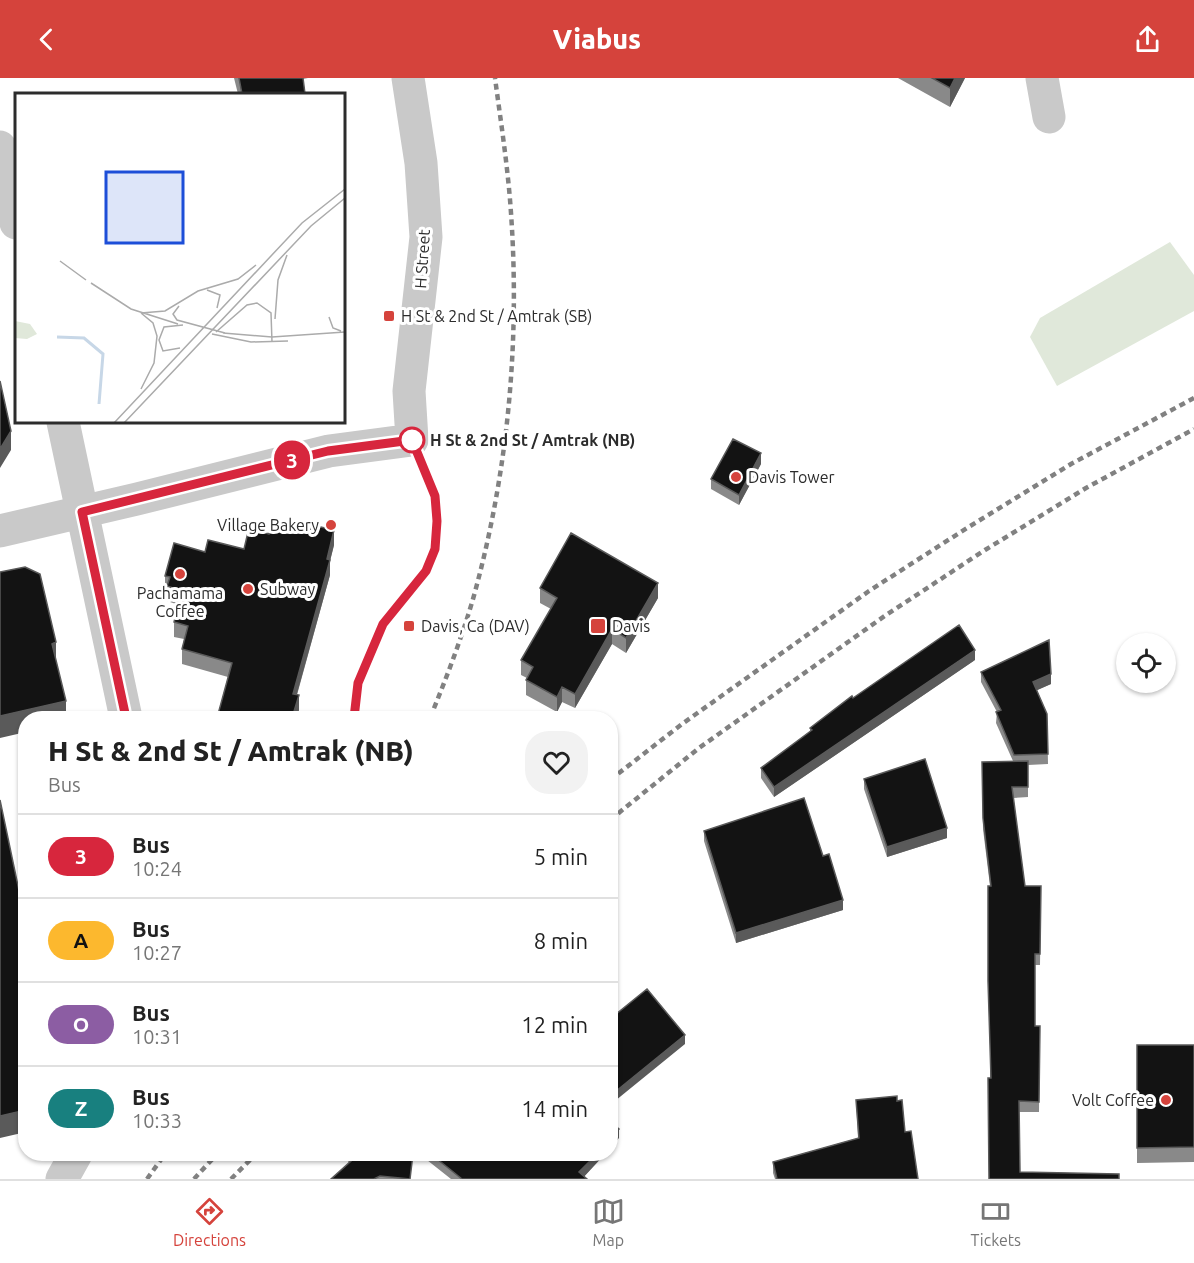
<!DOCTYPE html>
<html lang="en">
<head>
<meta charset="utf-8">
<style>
	body { margin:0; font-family:Ubuntu,sans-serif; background:#f2f2f2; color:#222; height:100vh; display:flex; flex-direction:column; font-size:22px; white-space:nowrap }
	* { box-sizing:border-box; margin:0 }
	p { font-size:20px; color:#767676 }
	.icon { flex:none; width:33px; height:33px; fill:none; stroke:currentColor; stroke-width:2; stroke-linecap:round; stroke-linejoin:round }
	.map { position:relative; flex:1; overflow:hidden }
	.details { position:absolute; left:18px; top:633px; width:600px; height:450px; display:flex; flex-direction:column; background:#fff; border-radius:24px; box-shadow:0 2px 4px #0004 }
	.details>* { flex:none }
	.badge { padding:0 12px; border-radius:20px; font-size:21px; line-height:39px }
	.fabs { position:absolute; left:1116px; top:555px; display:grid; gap:12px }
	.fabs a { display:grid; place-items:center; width:60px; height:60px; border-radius:50%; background:#fff; box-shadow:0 2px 4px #0004; font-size:30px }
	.map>.badge { position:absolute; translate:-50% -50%; box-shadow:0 0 0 3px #fff }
	.round { display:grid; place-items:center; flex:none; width:63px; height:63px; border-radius:24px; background:#f2f2f2 }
	.head { display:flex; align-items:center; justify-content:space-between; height:102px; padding:0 30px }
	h1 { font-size:28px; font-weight:800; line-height:45px }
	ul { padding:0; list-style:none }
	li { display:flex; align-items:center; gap:18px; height:84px; padding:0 30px; border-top:2px solid #e0e0e0 }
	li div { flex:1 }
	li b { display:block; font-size:22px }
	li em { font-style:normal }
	li .badge { min-width:66px; font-weight:700; text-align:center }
	header { display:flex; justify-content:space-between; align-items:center; height:78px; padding:0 30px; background:#d5433c; color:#fff; font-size:27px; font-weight:800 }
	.menu { display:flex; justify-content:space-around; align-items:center; height:84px; border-top:2px solid #e0e0e0; background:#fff; font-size:16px; color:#767676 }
	.menu a { display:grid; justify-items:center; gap:3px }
	.menu .active { color:#d5433c }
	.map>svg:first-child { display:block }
	.green { fill:#e0e8da }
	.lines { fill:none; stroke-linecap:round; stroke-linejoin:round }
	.street { stroke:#c9c9c9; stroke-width:33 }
	.rail { stroke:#818181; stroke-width:4.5; stroke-dasharray:6 4.5; stroke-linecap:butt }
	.wall { fill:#898989 }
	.shaded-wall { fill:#5a5a5a }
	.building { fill:#131313; stroke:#5a5a5a; stroke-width:1.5 }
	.line-casing { stroke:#fff; stroke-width:14 }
	.line { stroke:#d7263d; stroke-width:9 }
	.poi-dot { fill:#d5433c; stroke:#fff; stroke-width:2 }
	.stop-dot { fill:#fff; stroke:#d7263d; stroke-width:3 }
	.labels { text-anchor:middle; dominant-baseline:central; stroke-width:6; stroke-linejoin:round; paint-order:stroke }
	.street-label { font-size:16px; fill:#2c2c2c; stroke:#fff }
	.poi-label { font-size:16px; fill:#2c2c2c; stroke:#fff; text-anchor:start }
	.stop-label { font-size:16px; font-weight:bold; fill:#2c2c2c; stroke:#fff; text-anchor:start }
	.inset-river { fill:none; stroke:#c7d7e7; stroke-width:3 }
	.inset-road { fill:none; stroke:#ababab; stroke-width:1.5 }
	.view { fill:#1d4ed8; fill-opacity:0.15; stroke:#1d4ed8; stroke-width:3 }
	.inset-edge { fill:none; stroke:#2c2c2c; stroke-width:3 }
</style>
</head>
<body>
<header><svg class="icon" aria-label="back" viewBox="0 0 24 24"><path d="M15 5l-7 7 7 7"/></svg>Viabus<svg class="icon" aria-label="share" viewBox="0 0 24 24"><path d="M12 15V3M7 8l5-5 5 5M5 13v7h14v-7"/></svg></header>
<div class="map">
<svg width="1194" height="1101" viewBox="0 0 1194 1101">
	<rect width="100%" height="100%" fill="#fff"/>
	<!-- green -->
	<path class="green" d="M1170 164 1194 197V233L1057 308 1030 259 1040 240Z"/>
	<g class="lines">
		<!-- street -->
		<path class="street" d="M1042 0 1049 39
			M0 69 16 145
			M63 344 126 640
			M0 453 137 421 329 373 412 362 409 313 426 159 421 85 408 0
			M62 1101 76 1076"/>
		<!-- rail -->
		<path class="rail" d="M430 640C446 601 461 562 473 521 508 396 520 264 511 135 508 90 501 45 495 0
			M610 702 682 646 869 513 967 450 1071 386 1194 320
			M610 742 699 670 886 537 985 472 1086 410 1194 351
			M147 1101 165 1076
			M194 1101 217 1076
			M231 1101 256 1076"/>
	</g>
	<!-- wall -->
	<path class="wall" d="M234 0H308L303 1 305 16H238Z
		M898 0H965L950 29Z
		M761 386 739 427 711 411V401Z
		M269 456 334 467 330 483V497L297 617 299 632 296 640H217L228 599 182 586V571L184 561 174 559V544L179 527 167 523V513L165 512V498L205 474 244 471Z
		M540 510 658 520 626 575 612 566 575 630 562 624 557 634 526 617V602L527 600 521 597V582L551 531 540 525Z
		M975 582 774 719 761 700V690L810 654V650L853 620Z
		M981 594 1051 606 1037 612 1047 636 1048 686 1028 687V719L1013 720 1025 808H1041L1040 887H1035V948H1040L1039 1034H1019L989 1101 990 1000V808L983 751 982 684 1013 683 996 645 997 634 981 604Z
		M864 701 947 760 887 779 864 711Z
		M704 753 823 778 843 832 736 865 704 763Z
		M1137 967H1194V1084L1137 1085Z
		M856 1022 897 1023 918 1101H775L773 1095V1084L858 1060Z
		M352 1076H413L410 1101H331L349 1085 348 1083V1078Z
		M427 1076H605L584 1098 587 1101H451L427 1082Z"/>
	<!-- shaded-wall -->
	<path class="shaded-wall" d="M955 0H965L950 29V10Z
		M11 353V372L0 390V371Z
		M761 375V386L739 427V417Z
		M334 452V467L330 483V497L293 630V616Z
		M658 505V520L626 575V560Z
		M612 551V566L575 630V616Z
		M56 564V586L52 566Z
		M975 572V582L774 719V709Z
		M1051 596V606L1033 614V604Z
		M562 609V624L557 634V619Z
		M299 617V632L296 640H292Z
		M66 623V640H26V654L0 660V638Z
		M947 750V760L887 779V769Z
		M843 822V832L736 865V855Z
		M685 957V966L610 1027V1018Z
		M26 1032V1054L0 1060V1038Z
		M619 1051V1060L610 1070V1060Z
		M597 1076H605L582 1101 579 1094Z"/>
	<!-- building -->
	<path class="building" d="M239 0H303L305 16H242Z
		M932 0H955L950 10Z
		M0 303 11 353 0 371Z
		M733 361 761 375 739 417 711 401Z
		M299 444 334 452 327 481 330 482 293 616 299 617 292 640H217L232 585 182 571 188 548 174 544 182 513 167 508 170 499 165 498 174 465 205 474 208 462 244 471 249 450 269 456 272 447 296 454Z
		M571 455 658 505 626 560 612 551 575 616 562 609 557 619 526 602 533 589 521 582 557 520 540 510Z
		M25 489 40 496 56 564 52 566 66 623 0 638V494Z
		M959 547 975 572 774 709 761 690 812 652 810 650 852 618 853 620Z
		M1049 562 1051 596 1033 604 1047 636 1048 676 1014 677 996 634 1001 632 981 594Z
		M925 681 947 750 887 769 864 701Z
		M1028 683V709H1012L1025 808H1041L1040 876H1035V948H1040L1039 1024 1019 1023 1020 1094 1119 1096V1101H989L988 1000H991L988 903V808H991L983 740 982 684Z
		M804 720 823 778 829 776 843 822 736 855 704 753Z
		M0 722 26 846V1032L0 1038Z
		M647 911 685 957 610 1018V941Z
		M1137 967H1194V1069L1137 1070Z
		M897 1018V1023L902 1022 905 1054 911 1053 918 1101H777L773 1084 859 1060 856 1022Z
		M610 1043 619 1051 610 1060Z
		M352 1076H413L410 1101 380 1098 374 1101H331L351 1083 348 1078Z
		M431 1076H597L579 1094 587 1101H462Z"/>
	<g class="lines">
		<defs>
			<path id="line" d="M126 640 82 434 328 373 412 362 435 418 437 443 435 471 426 493 383 546 358 605 354 640"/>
		</defs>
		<!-- line casing -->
		<use href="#line" class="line-casing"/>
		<!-- line -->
		<use href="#line" class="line"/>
	</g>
	<!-- markers -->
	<g class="poi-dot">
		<rect x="383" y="232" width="12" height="12" rx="3"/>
		<circle cx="736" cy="399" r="6"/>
		<circle cx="331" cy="447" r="6"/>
		<circle cx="180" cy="496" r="6"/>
		<circle cx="248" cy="511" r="6"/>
		<rect x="403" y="542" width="12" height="12" rx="3"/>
		<rect x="590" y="540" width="16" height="16" rx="3"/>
		<circle cx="1166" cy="1022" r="6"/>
	</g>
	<circle class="stop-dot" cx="412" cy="362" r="12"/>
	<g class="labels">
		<!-- street labels -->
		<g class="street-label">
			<text transform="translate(422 181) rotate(-86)">H Street</text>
		</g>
		<!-- poi labels -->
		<g class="poi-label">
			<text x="401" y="238">H St &amp; 2nd St / Amtrak (SB)</text>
			<text x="748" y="399">Davis Tower</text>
			<text x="319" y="447" text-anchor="end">Village Bakery</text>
			<text x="260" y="511">Subway</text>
			<text x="180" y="515" text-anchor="middle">Pachamama<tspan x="180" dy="18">Coffee</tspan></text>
			<text x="421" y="548">Davis, Ca (DAV)</text>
			<text x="612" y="548">Davis</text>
			<text x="1154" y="1022" text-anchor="end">Volt Coffee</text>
		</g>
		<!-- stop labels -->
		<g class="stop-label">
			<text x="430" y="362">H St &amp; 2nd St / Amtrak (NB)</text>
		</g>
	</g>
	<!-- overview -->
	<g transform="translate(15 15)">
		<rect width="330" height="330" fill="#fff"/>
		<path d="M0 228 15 231 22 241 12 246 0 245Z" fill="#e0e8da"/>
		<path class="inset-river" d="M42 244 69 245 88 261 84 311"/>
		<path class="inset-road" d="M45 168 71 187M76 190 116 216 163 231M192 197 205 202 202 215M164 213 158 221 162 227 210 240M126 220 150 218 183 198 223 186 241 172M314 224 318 235 326 238M260 226 263 187 272 162M201 239 232 212 242 210 256 220 257 249M208 240 257 244 330 239M197 241 236 249 273 248M165 255 148 258 144 247 149 234 168 232M126 296 139 270 142 243 138 230 126 220M99 330 287 130 330 96M109 330 296 133 330 105"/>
		<path class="view" d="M91 79H168V150H91Z"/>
		<rect width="330" height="330" class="inset-edge"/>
	</g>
</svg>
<div class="fabs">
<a><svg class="icon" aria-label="locate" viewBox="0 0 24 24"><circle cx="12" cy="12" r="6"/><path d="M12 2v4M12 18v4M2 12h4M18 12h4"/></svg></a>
</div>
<b class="badge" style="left:292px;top:382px;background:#d7263d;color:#fff">3</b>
<section class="details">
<div class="head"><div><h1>H St &amp; 2nd St / Amtrak (NB)</h1><p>Bus</p></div><a class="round"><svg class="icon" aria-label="heart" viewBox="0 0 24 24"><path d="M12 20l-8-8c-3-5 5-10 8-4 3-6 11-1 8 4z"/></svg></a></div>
<ul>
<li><span class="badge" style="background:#d7263d;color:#fff">3</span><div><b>Bus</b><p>10:24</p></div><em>5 min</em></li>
<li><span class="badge" style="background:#fcb82e;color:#111">A</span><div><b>Bus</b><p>10:27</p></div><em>8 min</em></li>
<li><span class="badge" style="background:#8c5da3;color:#fff">O</span><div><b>Bus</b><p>10:31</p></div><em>12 min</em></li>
<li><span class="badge" style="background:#18807f;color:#fff">Z</span><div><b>Bus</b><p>10:33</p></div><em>14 min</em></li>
</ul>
</section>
</div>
<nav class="menu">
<a class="active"><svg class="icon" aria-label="directions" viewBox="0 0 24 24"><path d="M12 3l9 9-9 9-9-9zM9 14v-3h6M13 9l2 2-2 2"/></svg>Directions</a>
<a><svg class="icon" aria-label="map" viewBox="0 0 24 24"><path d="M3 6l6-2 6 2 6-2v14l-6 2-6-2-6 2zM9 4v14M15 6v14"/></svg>Map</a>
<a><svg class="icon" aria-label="tickets" viewBox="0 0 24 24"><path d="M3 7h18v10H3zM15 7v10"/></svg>Tickets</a>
</nav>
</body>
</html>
